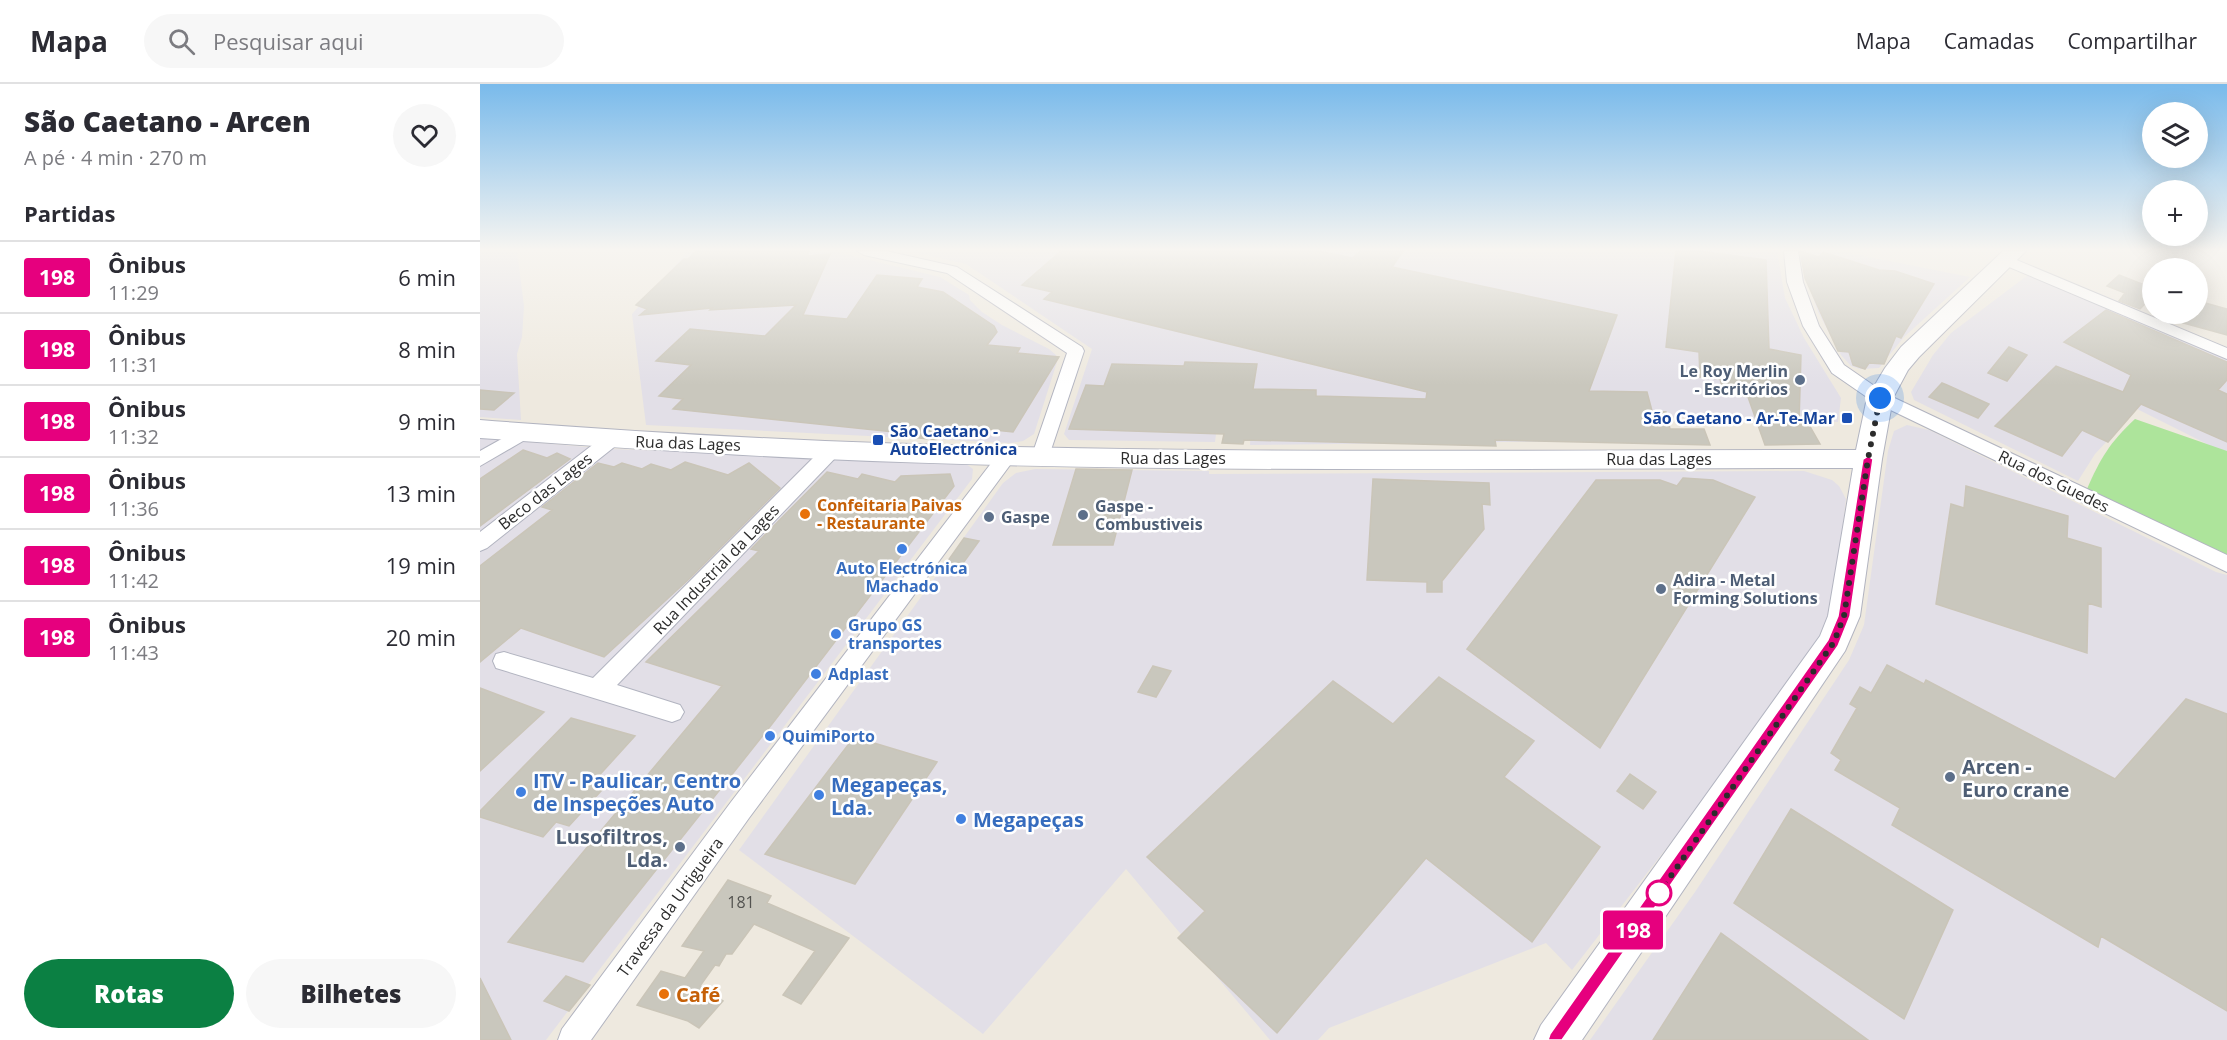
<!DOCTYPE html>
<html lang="pt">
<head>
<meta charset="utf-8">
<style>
	body { margin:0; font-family:"Open Sans",sans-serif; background:#f7f7f7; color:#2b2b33; height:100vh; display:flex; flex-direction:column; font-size:22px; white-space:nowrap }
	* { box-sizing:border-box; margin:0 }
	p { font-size:20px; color:#7c7c81 }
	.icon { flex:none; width:33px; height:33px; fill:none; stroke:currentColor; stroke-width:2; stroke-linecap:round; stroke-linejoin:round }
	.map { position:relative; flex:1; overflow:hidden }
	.panel { display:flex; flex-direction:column; background:#fff; width:480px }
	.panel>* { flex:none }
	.badge { padding:0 12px; border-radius:4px; font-size:21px; line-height:39px }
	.fabs { position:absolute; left:1662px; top:18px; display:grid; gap:12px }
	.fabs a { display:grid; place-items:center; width:66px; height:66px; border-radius:50%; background:#fff; box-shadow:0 6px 24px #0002; font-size:30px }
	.you { position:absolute; width:30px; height:30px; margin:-15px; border:4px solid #fff; border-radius:50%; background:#1a73e8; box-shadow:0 0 0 9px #1a73e833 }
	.map>.badge { position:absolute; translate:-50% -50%; box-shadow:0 0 0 3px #fff }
	h2 { padding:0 24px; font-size:22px; line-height:54px }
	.round { display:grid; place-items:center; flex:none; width:63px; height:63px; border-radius:32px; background:#f7f7f7 }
	.headline { display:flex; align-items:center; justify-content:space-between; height:102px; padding:0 24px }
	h1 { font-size:28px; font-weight:800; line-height:45px }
	.action { display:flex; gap:12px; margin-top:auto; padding:12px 24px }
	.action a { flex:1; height:69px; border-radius:36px; background:#0b8043; color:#fff; font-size:24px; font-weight:800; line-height:69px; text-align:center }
	.action a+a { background:#f7f7f7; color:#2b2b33 }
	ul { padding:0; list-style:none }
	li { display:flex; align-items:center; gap:18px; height:72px; padding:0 24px; border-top:2px solid #e1e1e2 }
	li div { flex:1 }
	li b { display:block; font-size:22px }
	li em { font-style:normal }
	li .badge { min-width:66px; font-weight:700; text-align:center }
	header { display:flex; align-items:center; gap:36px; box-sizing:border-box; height:84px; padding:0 30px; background:#fff; border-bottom:2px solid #e1e1e2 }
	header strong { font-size:28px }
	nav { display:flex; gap:33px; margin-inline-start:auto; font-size:21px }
	.search { width:420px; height:54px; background:#f7f7f7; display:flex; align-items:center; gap:15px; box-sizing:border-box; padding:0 21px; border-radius:33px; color:#7c7c81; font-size:22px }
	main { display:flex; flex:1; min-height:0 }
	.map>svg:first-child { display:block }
	.industrial { fill:#e2dfe7 }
	.green { fill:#ade49b }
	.building { fill:#c9c7bd; stroke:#cac5b8; stroke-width:1.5 }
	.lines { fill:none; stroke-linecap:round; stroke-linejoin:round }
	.minor-casing { stroke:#b2b4c0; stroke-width:2 }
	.secondary-casing { stroke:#b2b4c0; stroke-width:2 }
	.minor { fill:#fff; fill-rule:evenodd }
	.secondary { fill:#fff; fill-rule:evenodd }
	.line { fill:#e6007e; stroke:#fff; stroke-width:1.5 }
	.walk { stroke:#2c2c2c; stroke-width:6; stroke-dasharray:0 10.8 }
	.service-dot { fill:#5c6f8a; stroke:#fff; stroke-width:2 }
	.transit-dot { fill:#1a4fb4; stroke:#fff; stroke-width:2 }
	.food-dot { fill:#e8710a; stroke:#fff; stroke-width:2 }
	.shop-dot { fill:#3f7fe0; stroke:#fff; stroke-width:2 }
	.stop-dot { fill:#fff; stroke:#e6007e; stroke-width:3 }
	.labels { text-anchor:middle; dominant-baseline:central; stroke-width:5; stroke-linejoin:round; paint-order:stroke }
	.service-label { font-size:16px; font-weight:bold; fill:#4e5e75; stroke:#fff; text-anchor:start }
	.transit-label { font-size:16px; font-weight:bold; fill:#164399; stroke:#fff; text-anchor:end }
	.street-label { font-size:16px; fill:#2c2c2c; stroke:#fff }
	.food-label { font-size:16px; font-weight:bold; fill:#c56008; stroke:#fff; text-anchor:start }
	.shop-label { font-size:16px; font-weight:bold; fill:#366cbe; stroke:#fff; text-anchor:start }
	.near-number-label { font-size:16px; fill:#535350 }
	.near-service-label { font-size:20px; font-weight:bold; fill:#4e5e75; stroke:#fff; text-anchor:start }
	.near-shop-label { font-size:20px; font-weight:bold; fill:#366cbe; stroke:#fff; text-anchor:start }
	.near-food-label { font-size:20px; font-weight:bold; fill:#c56008; stroke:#fff; text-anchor:start }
</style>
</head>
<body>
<header>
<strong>Mapa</strong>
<div class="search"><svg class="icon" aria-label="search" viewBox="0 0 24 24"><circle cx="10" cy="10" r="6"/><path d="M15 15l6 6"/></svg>Pesquisar aqui</div>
<nav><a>Mapa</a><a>Camadas</a><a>Compartilhar</a></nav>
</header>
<main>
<section class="panel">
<div class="headline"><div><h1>São Caetano - Arcen</h1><p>A pé · 4 min · 270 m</p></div><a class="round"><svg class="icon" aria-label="heart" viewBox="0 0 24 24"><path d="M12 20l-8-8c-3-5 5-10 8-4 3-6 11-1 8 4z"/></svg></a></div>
<h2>Partidas</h2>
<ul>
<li><span class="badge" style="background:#e6007e;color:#fff">198</span><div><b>Ônibus</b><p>11:29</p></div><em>6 min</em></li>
<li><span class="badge" style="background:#e6007e;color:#fff">198</span><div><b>Ônibus</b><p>11:31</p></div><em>8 min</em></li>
<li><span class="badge" style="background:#e6007e;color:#fff">198</span><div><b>Ônibus</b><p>11:32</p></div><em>9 min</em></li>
<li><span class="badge" style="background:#e6007e;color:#fff">198</span><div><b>Ônibus</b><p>11:36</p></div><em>13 min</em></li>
<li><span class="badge" style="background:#e6007e;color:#fff">198</span><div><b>Ônibus</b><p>11:42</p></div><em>19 min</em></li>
<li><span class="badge" style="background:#e6007e;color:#fff">198</span><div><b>Ônibus</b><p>11:43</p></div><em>20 min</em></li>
</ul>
<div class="action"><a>Rotas</a><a>Bilhetes</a></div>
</section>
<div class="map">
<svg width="1747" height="956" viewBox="0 0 1747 956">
	<rect width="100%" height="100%" fill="#eee9df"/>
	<!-- industrial -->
	<path class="industrial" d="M0 167H37L44 222 42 253 37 270 41 336 0 333Z
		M208 167H352L460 193 489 211 490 216 502 228 522 241 569 265 576 271 577 278 554 350 543 357 531 359 166 341 152 230Z
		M429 167H1297L1305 214 1324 254 1361 314 1358 338 1174 333 1181 356 770 361 775 287 744 288 735 358 589 356 584 350 612 265 486 180Z
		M1322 167H1359L1490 193 1424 253 1399 284 1380 285 1371 282 1361 271 1338 228 1324 188Z
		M1548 191 1747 274V370L1657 325 1615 370 1598 397 1434 316 1431 308 1453 271 1471 249Z
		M1427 341 1449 346 1736 488 1747 491V956H1110L1215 808 1369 576 1384 541 1408 367 1414 347Z
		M0 354 130 365 482 377 493 385 492 395 66 956H0Z
		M555 385 729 387V390L1324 387 1352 396 1359 402 1366 415 1352 527 1343 548 1212 731 1092 886 1066 859 849 944 838 956H790L646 785 503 950 259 766 523 399 536 389Z"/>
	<!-- green -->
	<path class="green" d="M1655 335 1747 367V473L1607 405C1620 375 1630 358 1655 335Z"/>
	<!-- building -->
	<path class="building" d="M216 167H329L327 172 350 170 323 231 367 235 397 191 442 195 437 203 463 208 514 242 517 248 507 261 540 264 537 269 579 273 533 348 466 341 456 356 422 352 424 349 193 325 203 315 179 312 211 281 176 277 210 245 285 252 316 221 230 226 232 224 160 231 167 225 156 221 204 175H208Z
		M581 167H839L873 174 880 167H923L912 183 1137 231 1109 307 1167 308 1172 327 1186 328 1190 345H1224L1230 361 1015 356 1016 362 764 356 763 360 742 359 744 350 589 345 606 301 624 302 632 280 704 282 705 278 777 280 773 305 836 306V312L946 315 947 308 564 215 572 208 542 201Z
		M1196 167H1219L1286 176 1289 265 1321 271 1319 339H1328L1340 360 1285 361 1268 313 1244 309 1240 295 1220 293 1219 268 1186 263Z
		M1320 167 1339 173 1343 168 1399 186 1415 187 1454 200 1421 254 1416 252 1404 280 1389 279 1385 285 1373 281 1369 268 1358 267 1325 194Z
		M1639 191 1672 204V213L1660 225 1639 217 1645 209 1627 202Z
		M1718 217 1747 225V251L1685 234 1686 230H1718Z
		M1626 226 1747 278V296L1738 306 1747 310V358L1661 320 1628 358 1602 346 1582 372 1515 342 1576 282 1643 308 1651 291 1584 258Z
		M1529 263 1547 271 1527 297 1508 289Z
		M1462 299 1467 301 1509 320 1498 334 1449 313Z
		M0 306 34 309 14 326 0 325Z
		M43 366 67 374 77 369 90 375 0 442V395Z
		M205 378 248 391 269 379 300 404 209 495 124 573 41 544 0 578V482L72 426 62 423 118 379 134 383 142 379 162 385 171 380 191 386Z
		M596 385 652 386 633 461H573Z
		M347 388 378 395 382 390 415 398 421 392 470 390 474 402 292 640 103 878 28 858 242 602 166 578 279 467 271 465Z
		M1203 394 1233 396 1275 413 1120 664 987 565 1116 396H1180L1197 402Z
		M893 395 1009 399 1010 421 1002 420 1004 445 962 497V508H947V498L887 496Z
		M1486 402 1588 432 1587 454 1621 464V523L1608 519 1607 569 1456 520 1471 420 1484 424Z
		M484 454 499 457 481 482 465 481Z
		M1407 581 1444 600 1446 596 1635 695 1706 615 1747 630V927L1621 852 1618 863 1412 741 1420 724 1355 686 1361 676 1351 669 1377 624 1370 620 1380 603 1391 609Z
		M673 582 691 587 676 613 658 608Z
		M959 593 1054 657 1024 693 1120 763 1052 858 946 774 797 949 698 854 725 827 667 773 853 597 913 640Z
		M0 604 64 628 0 687Z
		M91 634 155 652 114 697 119 698 114 704 122 706 89 742 76 738 63 753 0 733V727Z
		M374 653 457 678 375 800 285 770Z
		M1150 690 1176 708 1163 725 1137 707Z
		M1311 725 1473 826 1424 935 1254 819Z
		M248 796 291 812 287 819 369 854 321 920 303 911 335 867 274 840 252 870H246L239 882 235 881 220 902 243 917 219 944 208 937 157 921 181 887 205 894 224 867 202 862Z
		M1241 849 1388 956H1173Z
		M86 892 110 901 89 927 64 917Z
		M0 894 31 956H0Z"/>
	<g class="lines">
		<defs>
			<path id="minor" d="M377 167H406L477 183 602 263 604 267 567 378 560 380 553 378 551 374 587 269 467 189 384 171Z
				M1304 167H1318L1323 198 1339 242 1364 281 1406 310 1747 471V488L1394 318 1352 289 1323 242 1307 198Z
				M1527 172 1747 264V275L1522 180 1519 177 1522 174Z
				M43 343 50 345 52 349 50 353 0 382V367Z
				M131 350 138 352 140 356 138 360 7 464 0 467V448L124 352Z
				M353 359 360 361 362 365 360 369 137 601 200 621 204 628 200 635 192 638 16 584 13 577 16 570 24 568 113 594 346 361Z
				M526 367 533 369 535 373 533 377 269 734 111 956H78L82 945 251 718 519 369Z"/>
			<path id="secondary" d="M1523 167H1546L1439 273 1428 286 1413 314 1402 375 1380 532 1365 567 1102 956H1054L1061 941 1340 552 1348 532 1373 384C1030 384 687 390 344 375 229 370 115 362 0 354V336C115 345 230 352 345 357 689 371 1033 366 1376 366L1387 314 1405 284 1421 263Z"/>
		</defs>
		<!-- minor casing -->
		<use href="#minor" class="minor-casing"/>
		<!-- secondary casing -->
		<use href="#secondary" class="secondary-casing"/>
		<!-- minor -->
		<use href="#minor" class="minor"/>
		<!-- secondary -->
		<use href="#secondary" class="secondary"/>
	</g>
	<!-- sky -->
	<linearGradient id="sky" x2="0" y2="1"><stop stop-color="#79baeb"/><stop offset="0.55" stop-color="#f7f5f1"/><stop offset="1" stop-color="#f7f5f1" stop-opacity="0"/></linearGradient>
	<rect width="1747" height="301" fill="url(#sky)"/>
	<!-- line -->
	<path class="line" d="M1388 372 1393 375 1370 532 1358 562 1082 956H1068L1070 950 1348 556 1358 532 1383 375Z"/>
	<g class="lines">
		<!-- walk -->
		<path class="walk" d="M1179 809 1354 558 1364 532 1388 375 1400 314"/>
	</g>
	<!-- markers -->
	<g class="service-dot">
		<circle cx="1320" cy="296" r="6"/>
		<circle cx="603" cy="431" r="6"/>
		<circle cx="509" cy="433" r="6"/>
		<circle cx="1181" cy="505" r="6"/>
		<circle cx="1470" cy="693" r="6"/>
		<circle cx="200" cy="763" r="6"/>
	</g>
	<g class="transit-dot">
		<rect x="1361" y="328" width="12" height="12" rx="3"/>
		<rect x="392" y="350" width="12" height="12" rx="3"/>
	</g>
	<g class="food-dot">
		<circle cx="325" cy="430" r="6"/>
		<circle cx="184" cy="910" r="6"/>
	</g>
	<g class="shop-dot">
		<circle cx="422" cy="465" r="6"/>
		<circle cx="356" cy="550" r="6"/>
		<circle cx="336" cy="590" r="6"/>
		<circle cx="290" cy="652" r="6"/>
		<circle cx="41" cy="708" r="6"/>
		<circle cx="339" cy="711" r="6"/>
		<circle cx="481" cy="735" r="6"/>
	</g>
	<circle class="stop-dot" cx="1179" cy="809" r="12"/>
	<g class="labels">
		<!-- service labels -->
		<g class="service-label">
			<text x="1308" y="287" text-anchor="end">Le Roy Merlin<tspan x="1308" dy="18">- Escritórios</tspan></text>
			<text x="615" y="422">Gaspe -<tspan x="615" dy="18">Combustiveis</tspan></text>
			<text x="521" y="433">Gaspe</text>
			<text x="1193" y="496">Adira - Metal<tspan x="1193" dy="18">Forming Solutions</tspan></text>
		</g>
		<!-- transit labels -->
		<g class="transit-label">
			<text x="1355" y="334">São Caetano - Ar-Te-Mar</text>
			<text x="410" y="347" text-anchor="start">São Caetano -<tspan x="410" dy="18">AutoElectrónica</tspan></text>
		</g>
		<!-- street labels -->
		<g class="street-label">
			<text transform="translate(208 359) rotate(2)">Rua das Lages</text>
			<text x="693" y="374">Rua das Lages</text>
			<text x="1179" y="375">Rua das Lages</text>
			<text transform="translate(1574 397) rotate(26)">Rua dos Guedes</text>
			<text transform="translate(65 407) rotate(-38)">Beco das Lages</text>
			<text transform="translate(236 485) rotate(-46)">Rua Industrial da Lages</text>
			<text transform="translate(190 823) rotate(-54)">Travessa da Urtigueira</text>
		</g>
		<!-- food labels -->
		<g class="food-label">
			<text x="337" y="421">Confeitaria Paivas<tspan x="337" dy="18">- Restaurante</tspan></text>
		</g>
		<!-- shop labels -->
		<g class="shop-label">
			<text x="422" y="484" text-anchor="middle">Auto Electrónica<tspan x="422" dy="18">Machado</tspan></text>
			<text x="368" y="541">Grupo GS<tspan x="368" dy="18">transportes</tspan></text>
			<text x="348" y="590">Adplast</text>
			<text x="302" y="652">QuimiPorto</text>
		</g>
		<!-- near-number labels -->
		<g class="near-number-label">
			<text x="261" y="818">181</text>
		</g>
		<!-- near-service labels -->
		<g class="near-service-label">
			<text x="1482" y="682">Arcen -<tspan x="1482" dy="23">Euro crane</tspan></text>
			<text x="188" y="752" text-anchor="end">Lusofiltros,<tspan x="188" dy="23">Lda.</tspan></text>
		</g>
		<!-- near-shop labels -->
		<g class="near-shop-label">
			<text x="53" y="696">ITV - Paulicar, Centro<tspan x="53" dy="23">de Inspeções Auto</tspan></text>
			<text x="351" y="700">Megapeças,<tspan x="351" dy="23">Lda.</tspan></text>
			<text x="493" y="735">Megapeças</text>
		</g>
		<!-- near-food labels -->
		<g class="near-food-label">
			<text x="196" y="910">Café</text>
		</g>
	</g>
</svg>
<div class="fabs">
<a><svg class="icon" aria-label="layers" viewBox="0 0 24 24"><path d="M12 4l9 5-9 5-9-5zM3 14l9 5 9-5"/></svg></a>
<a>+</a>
<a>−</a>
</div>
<div class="you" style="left:1400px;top:314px"></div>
<b class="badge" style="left:1153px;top:846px;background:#e6007e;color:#fff">198</b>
</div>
</main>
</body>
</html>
